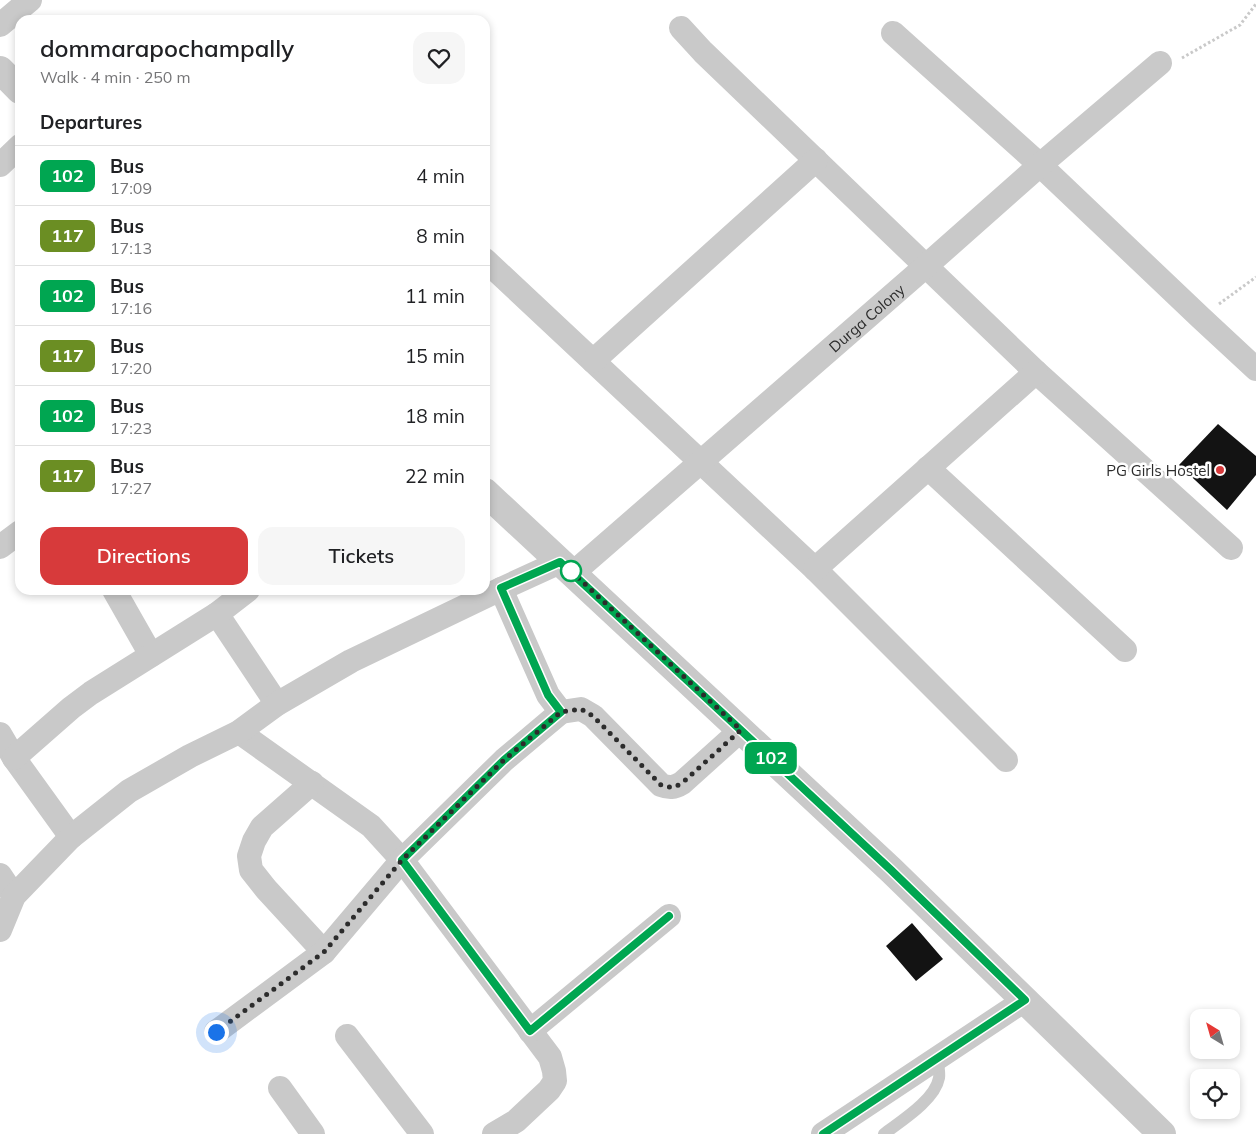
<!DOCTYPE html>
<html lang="en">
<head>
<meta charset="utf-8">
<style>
	body { margin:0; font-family:Mulish,sans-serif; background:#f6f6f6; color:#202124; height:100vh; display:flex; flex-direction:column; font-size:19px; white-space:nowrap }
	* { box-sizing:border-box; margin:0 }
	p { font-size:16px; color:#757577 }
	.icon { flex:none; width:28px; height:28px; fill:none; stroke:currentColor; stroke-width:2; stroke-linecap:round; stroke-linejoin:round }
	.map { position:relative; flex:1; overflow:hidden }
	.drawer { position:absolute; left:15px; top:15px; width:475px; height:580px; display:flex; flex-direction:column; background:#fff; border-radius:15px; box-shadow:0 2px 8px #0003 }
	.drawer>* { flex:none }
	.badge { padding:0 10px; border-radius:8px; font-size:18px; line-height:32px }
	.needle { width:32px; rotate:323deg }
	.tools { position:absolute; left:1190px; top:1009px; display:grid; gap:10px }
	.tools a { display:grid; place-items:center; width:50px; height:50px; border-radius:10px; background:#fff; box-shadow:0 2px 8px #0003; font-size:25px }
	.you { position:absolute; width:25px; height:25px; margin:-12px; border:4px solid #fff; border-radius:50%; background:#1a73e8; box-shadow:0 0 0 8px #1a73e833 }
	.map>.badge { position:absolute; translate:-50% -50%; box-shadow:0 0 0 2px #fff }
	h2 { padding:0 25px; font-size:19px; line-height:45px }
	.round { display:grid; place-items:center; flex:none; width:52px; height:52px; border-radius:15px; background:#f6f6f6 }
	.headline { display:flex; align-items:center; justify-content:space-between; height:85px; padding:0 25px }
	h1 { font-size:24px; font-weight:600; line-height:38px }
	.button { display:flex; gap:10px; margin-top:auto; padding:10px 25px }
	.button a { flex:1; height:58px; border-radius:15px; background:#d73a3b; color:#fff; font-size:20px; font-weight:600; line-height:58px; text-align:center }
	.button a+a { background:#f6f6f6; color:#202124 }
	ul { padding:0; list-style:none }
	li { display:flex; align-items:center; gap:15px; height:60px; padding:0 25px; border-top:1px solid #e0e0e0 }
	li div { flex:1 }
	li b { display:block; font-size:19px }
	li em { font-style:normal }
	li .badge { min-width:55px; font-weight:700; text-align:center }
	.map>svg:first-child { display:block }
	.building { fill:#131313 }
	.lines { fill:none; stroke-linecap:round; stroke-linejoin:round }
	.path { stroke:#c9c9c9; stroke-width:3; stroke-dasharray:2.5 2.5; stroke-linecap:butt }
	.service { stroke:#c9c9c9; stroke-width:12 }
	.minor { stroke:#c9c9c9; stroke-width:24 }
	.tertiary { stroke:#c9c9c9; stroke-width:28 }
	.line-casing { stroke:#fff; stroke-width:11 }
	.line { stroke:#00a651; stroke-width:8 }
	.walk { stroke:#2c2c2c; stroke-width:5; stroke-dasharray:0 9 }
	.poi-dot { fill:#d73a3b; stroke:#fff; stroke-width:2 }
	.stop-dot { fill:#fff; stroke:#00a651; stroke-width:2.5 }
	.labels { text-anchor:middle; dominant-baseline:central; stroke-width:5; stroke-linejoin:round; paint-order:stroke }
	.street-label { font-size:15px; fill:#2c2c2c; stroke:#fff }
	.poi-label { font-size:15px; fill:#2c2c2c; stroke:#fff; text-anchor:end }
</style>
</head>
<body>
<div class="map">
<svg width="1256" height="1134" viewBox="0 0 1256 1134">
	<rect width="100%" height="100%" fill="#fff"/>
	<!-- building -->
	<path class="building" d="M1218 424 1256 456V475L1227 510 1179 465Z
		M912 923 943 959 916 981 886 946Z"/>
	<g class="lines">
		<!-- path -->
		<path class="path" d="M1182 58 1240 25 1256 4
			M1219 304 1256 277"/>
		<!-- service -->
		<path class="service" d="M884 1134C901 1121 935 1100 939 1078 940 1072 938 1064 937 1058"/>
		<!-- minor -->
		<g class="minor">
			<path d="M0 25 30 0"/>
			<path d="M681 28 703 52 1036 372 1231 548"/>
			<path d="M893 33 1040 165 1201 318 1256 369"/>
			<path d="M0 165 20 146"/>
			<path d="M485 260 815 569 1006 760"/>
			<path d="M593 361 816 160"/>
			<path d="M928 468 1125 650"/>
			<path d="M0 547 20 532"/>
			<path d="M815 569 1036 372"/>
			<path id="s1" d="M573 573 926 266 1040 165 1160 63"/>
			<path d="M114 590 151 655"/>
			<path d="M217 614 277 704"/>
			<path d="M561 712 581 709 593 716 661 785C669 788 674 788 682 783L741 730"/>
			<path d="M239 732 371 826 402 860 550 1057 554 1071 555 1081 549 1090 516 1121 494 1134"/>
			<path d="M0 734 14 758 71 837"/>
			<path d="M14 758 71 708 91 693 217 614 248 590"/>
			<path d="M312 783 262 827 254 841 249 856 251 870 266 889 324 952"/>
			<path d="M0 875 14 896"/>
			<path d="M0 930 14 896 71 837 129 791 190 756 239 732 277 704 351 661 501 589 560 562"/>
			<path d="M530 1031 669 916"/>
			<path d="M216 1032 324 952 402 860 504 760 561 712 548 695 501 589"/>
			<path d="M347 1036 422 1134"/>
			<path d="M280 1088 313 1134"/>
			<path d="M823 1134 1025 1000"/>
		</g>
		<!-- tertiary -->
		<path class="tertiary" d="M0 70 20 90
			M485 492 891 870 1162 1134"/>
	</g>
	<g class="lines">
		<defs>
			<path id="line" d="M669 916 530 1031 402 860 504 760 561 712 548 695 501 588 560 562 891 870 1025 1000 823 1134"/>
		</defs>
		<!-- line casing -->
		<use href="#line" class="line-casing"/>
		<!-- line -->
		<use href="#line" class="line"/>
		<!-- walk -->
		<path class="walk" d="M216 1032 324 952 402 860 504 760 561 712 581 709 593 716 661 785C669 788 674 788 682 783L741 730 571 571"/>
	</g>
	<!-- markers -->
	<circle class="poi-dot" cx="1220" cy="470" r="5"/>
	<circle class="stop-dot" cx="571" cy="571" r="10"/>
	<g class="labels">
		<!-- street labels -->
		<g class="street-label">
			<text stroke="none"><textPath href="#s1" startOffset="389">Durga Colony</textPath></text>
		</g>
		<!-- poi labels -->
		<g class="poi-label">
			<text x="1210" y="470">PG Girls Hostel</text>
		</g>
	</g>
</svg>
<div class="tools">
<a><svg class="needle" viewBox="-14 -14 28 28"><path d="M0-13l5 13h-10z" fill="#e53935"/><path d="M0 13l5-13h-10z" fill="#757577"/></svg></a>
<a><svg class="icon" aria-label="locate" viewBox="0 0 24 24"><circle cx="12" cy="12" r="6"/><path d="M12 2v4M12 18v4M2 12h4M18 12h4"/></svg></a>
</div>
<div class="you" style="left:216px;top:1032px"></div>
<b class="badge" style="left:771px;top:758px;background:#00a651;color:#fff">102</b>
<section class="drawer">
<div class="headline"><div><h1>dommarapochampally</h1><p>Walk · 4 min · 250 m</p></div><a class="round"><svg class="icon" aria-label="heart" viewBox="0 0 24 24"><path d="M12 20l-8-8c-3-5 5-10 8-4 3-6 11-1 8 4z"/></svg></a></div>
<h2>Departures</h2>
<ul>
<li><span class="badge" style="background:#00a651;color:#fff">102</span><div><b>Bus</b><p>17:09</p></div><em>4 min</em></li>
<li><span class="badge" style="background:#6b8e23;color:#fff">117</span><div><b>Bus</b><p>17:13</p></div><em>8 min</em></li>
<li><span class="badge" style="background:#00a651;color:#fff">102</span><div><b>Bus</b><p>17:16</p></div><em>11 min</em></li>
<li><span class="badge" style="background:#6b8e23;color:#fff">117</span><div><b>Bus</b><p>17:20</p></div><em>15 min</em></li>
<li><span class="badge" style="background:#00a651;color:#fff">102</span><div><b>Bus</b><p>17:23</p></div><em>18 min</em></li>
<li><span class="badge" style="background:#6b8e23;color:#fff">117</span><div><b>Bus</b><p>17:27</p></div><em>22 min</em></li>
</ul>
<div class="button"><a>Directions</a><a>Tickets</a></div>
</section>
</div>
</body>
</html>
